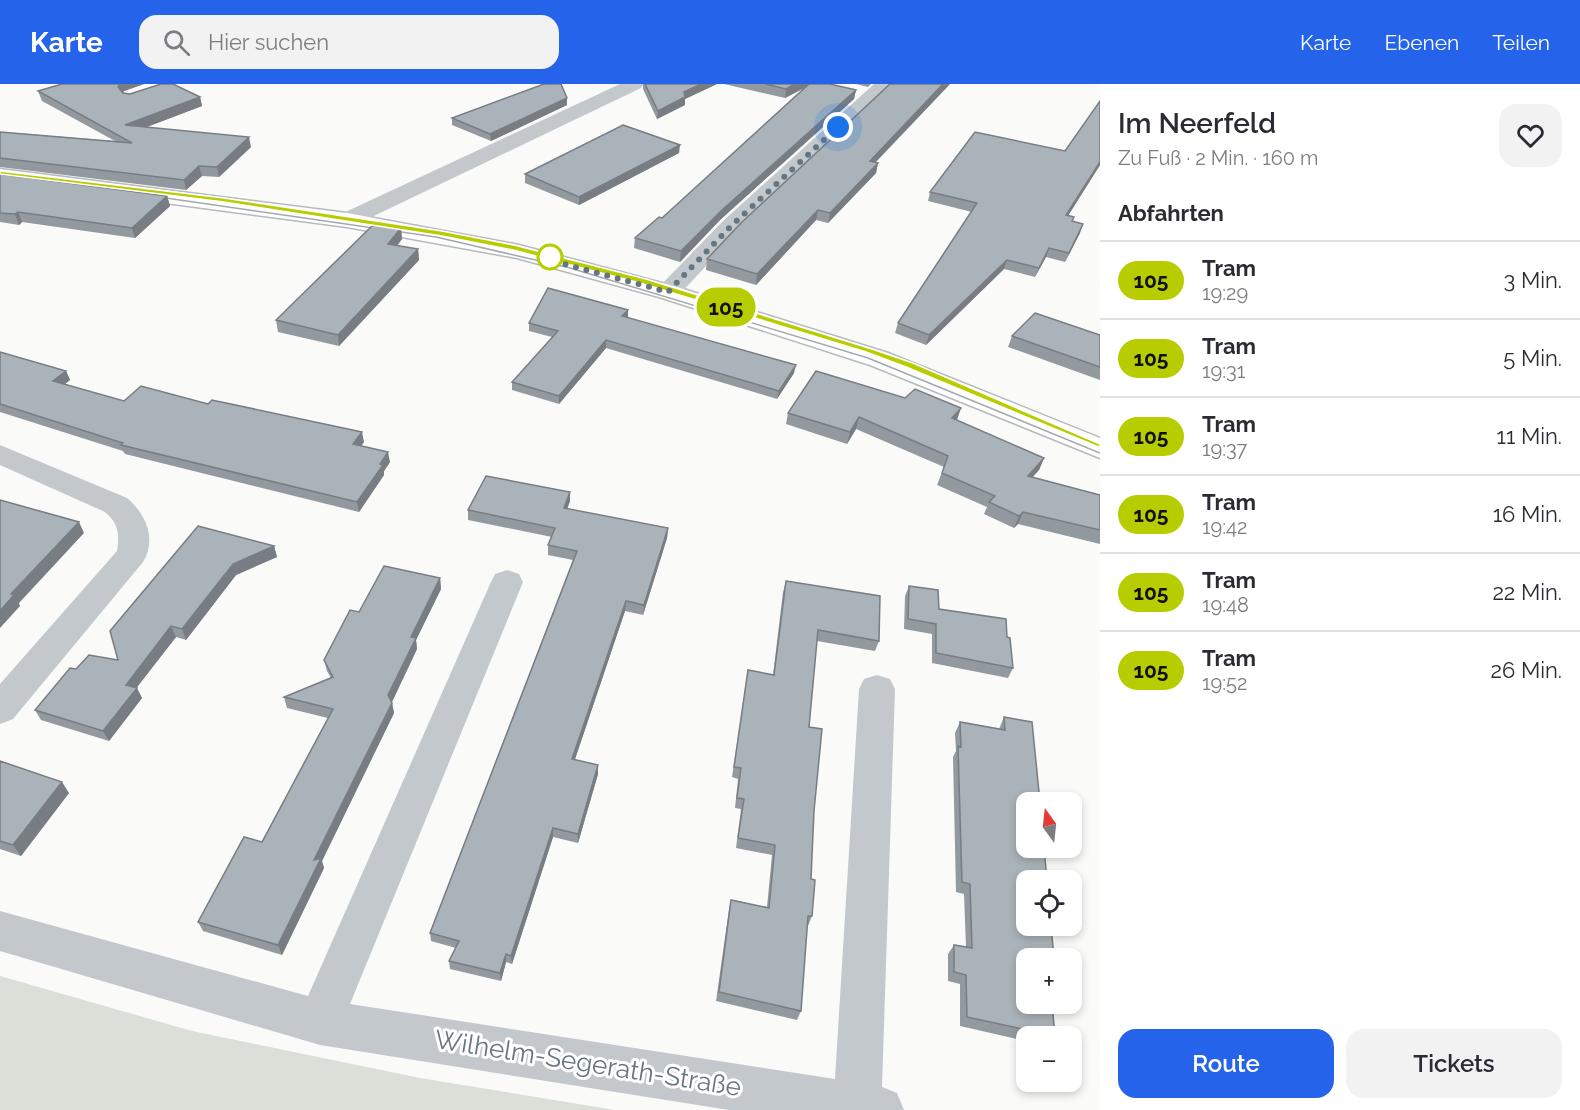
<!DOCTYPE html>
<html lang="de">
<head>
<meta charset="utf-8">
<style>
	body { margin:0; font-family:Raleway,sans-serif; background:#f2f2f3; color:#2b2b33; height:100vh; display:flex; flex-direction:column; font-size:22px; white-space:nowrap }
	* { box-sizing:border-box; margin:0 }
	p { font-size:20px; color:#7c7c81 }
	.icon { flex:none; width:33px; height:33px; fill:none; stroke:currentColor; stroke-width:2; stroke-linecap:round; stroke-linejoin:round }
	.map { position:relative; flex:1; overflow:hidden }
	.side { display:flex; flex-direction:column; background:#fff; width:480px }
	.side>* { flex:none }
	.badge { padding:0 12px; border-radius:20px; font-size:21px; line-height:39px }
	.needle { width:39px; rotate:345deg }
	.buttons { position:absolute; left:1016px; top:708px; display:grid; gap:12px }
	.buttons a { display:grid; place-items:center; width:66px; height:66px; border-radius:12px; background:#fff; box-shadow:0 3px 9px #0003; font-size:30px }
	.you { position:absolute; width:30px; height:30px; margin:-15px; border:4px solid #fff; border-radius:50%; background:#1a73e8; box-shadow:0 0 0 9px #1a73e833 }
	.map>.badge { position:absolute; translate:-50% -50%; box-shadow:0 0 0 3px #fff }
	h2 { padding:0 18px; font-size:22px; line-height:54px }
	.round { display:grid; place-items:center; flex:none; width:63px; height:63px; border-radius:18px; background:#f2f2f3 }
	.summary { display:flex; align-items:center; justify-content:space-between; height:102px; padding:0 18px }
	h1 { font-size:28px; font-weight:600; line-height:45px }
	.button { display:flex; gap:12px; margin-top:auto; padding:12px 18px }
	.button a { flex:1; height:69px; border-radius:18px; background:#2563eb; color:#fff; font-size:24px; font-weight:600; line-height:69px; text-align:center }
	.button a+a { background:#f2f2f3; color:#2b2b33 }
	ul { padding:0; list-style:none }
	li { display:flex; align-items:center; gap:18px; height:78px; padding:0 18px; border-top:2px solid #e1e1e2 }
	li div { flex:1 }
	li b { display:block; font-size:22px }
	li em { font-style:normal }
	li .badge { min-width:66px; font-weight:700; text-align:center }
	header { display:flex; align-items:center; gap:36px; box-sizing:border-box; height:84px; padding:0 30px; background:#2563eb; color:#fff }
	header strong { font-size:28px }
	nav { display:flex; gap:33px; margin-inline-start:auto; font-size:21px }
	.search { width:420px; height:54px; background:#f2f2f3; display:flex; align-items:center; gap:15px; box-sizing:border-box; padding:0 21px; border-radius:18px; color:#7c7c81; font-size:22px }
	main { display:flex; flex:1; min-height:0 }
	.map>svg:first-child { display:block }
	.green { fill:#dadfd7 }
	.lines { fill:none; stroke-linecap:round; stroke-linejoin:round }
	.major-casing { stroke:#b5babe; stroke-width:3 }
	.minor { fill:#c3c8cc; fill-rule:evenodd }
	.major { fill:#fff; fill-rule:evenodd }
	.tram { stroke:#a2aab0; stroke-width:1.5 }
	.wall { fill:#929a9f }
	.shaded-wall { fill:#777d82 }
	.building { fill:#aab3b9; stroke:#777d82; stroke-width:1.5 }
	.line { fill:#b7cd00; stroke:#fff; stroke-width:1.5 }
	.walk { stroke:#657683; stroke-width:6; stroke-dasharray:0 10.8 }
	.stop-dot { fill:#fff; stroke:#b7cd00; stroke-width:3 }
	.labels { text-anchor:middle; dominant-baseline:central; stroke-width:6; stroke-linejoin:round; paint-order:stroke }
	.near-street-label { font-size:26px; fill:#657683; stroke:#fff }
</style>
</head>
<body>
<header>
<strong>Karte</strong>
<div class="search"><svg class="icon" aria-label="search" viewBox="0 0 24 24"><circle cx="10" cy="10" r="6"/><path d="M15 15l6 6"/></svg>Hier suchen</div>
<nav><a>Karte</a><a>Ebenen</a><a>Teilen</a></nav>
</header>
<main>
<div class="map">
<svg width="1100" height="1026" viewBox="0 0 1100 1026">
	<rect width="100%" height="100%" fill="#fafaf8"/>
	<!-- green -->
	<path class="green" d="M0 892 192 947 420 994 615 1026H0Z"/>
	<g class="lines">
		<defs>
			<path id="major" d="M0 85 347 129 519 161 677 203 888 269 1100 354V374L870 281 659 213 517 174 347 143 0 97Z"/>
		</defs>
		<!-- major casing -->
		<use href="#major" class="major-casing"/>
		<!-- minor -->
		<path class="minor" d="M620 0H644L641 4 355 141 347 143 339 141 336 136 339 131Z
			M874 0H894L738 148 677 213 668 215 659 213 656 208 659 203 722 138Z
			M0 361 127 414C146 430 157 455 143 478L13 635 0 640V600L117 467C120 450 118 439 105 428L0 381Z
			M507 486 519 490 523 498 350 920 835 995 859 605 864 595 877 591 890 595 895 605 882 1003 897 1009 904 1026H729L320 961 0 867V827L308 912 491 498 495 490Z"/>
		<!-- major -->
		<use href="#major" class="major"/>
		<!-- tram -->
		<path class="tram" d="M0 89 162 109
			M152 112 436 153 570 184 868 274 1100 369"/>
	</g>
	<!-- wall -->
	<path class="wall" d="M62 0H144L124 7 123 9 200 13 202 22 147 43 251 63 219 93 202 92 186 106 0 83V48L115 57 42 17 38 7Z
		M643 0H717L685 15V21L657 35 643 5Z
		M724 0H830L856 6 854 15 720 136 680 178 634 164 635 154 662 134 806 3 785 14Z
		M856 0H871L868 3Z
		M950 0 875 79H878L876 89 828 139 816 136 756 201 706 186 707 175Z
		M567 14V21L491 57 452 41V34Z
		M1100 17V81L1068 131 1080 149 1065 178 1046 173 1035 193 1004 185 926 261 895 249 898 239 972 128 928 117 930 108 1065 67Z
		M679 69 579 121 525 99V90Z
		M0 90 167 112 170 122 135 154 22 138 19 141 0 138Z
		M401 144 402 155 397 162 418 165 419 176 339 262 278 248 276 236Z
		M529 239 794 289 777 315 606 264 559 320 512 306V298L552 253 529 247Z
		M1100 251V296L1008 263 1012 252Z
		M0 268 66 287 70 296 65 300 124 317 208 320 364 358 361 362 390 378 384 387V391L359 428 125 370 123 367 0 328Z
		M788 329 957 336 1044 374 1039 386 1032 393 1100 411V460L1018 440 1014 444 984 430 987 423 937 401 944 383 856 345 847 360 786 340Z
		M570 417 567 425 668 444 667 454 643 531 625 527 575 675 598 690 578 759 553 753 512 880 506 878 501 897 450 885 449 877 456 864 431 857 430 849 573 476 548 471V461L552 453 468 436V426Z
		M274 462 277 473 236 491 186 556 176 553 136 604 142 614 109 657 41 636 35 626 76 585 118 576Z
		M440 494 441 505 416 556 417 565 392 618 394 629 322 777 324 784 282 871 203 847 198 838 262 758 328 634 287 624 284 613 331 594 327 587 324 576 359 528Z
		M786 497 879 557 875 567 817 557 809 643 814 727 811 795 812 832 808 842H807L801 927 797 936 716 917 729 825 731 816 767 823 772 771 736 764 741 725 735 724 738 695 732 693 748 586 773 591 783 508Z
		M909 502 939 525 1007 553 1013 584 1008 594 932 579V550L904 545 905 512Z
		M1004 633 1026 920H1054L1053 921 1055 952H1026V957L960 942V900L948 897V870L954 861 966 863 964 810 956 808 953 673 956 667 955 649 960 638 999 645Z
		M0 677 69 709 21 772 0 765Z"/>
	<!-- shaded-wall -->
	<path class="shaded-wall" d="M120 0H144L124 7 121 12 118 3Z
		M701 0H717L685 15V21L657 35 658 27 684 8Z
		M795 0H809L808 2 785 14 786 5Z
		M943 0H950L867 87 870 77Z
		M856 6 854 15 720 136 680 178 681 167 722 126Z
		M200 13 202 22 128 50 125 41Z
		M567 14V21L491 57 490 50Z
		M249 53 251 63 219 93 217 83Z
		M680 61 679 69 579 121V113Z
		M1100 78V81L1063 140 1066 131Z
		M878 79 876 89 828 139 830 129Z
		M199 82 202 92 186 106 184 96Z
		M167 112 170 122 135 154 132 144Z
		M818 126 816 136 756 201 757 190Z
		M18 128 22 138 19 141 15 130Z
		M1083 140 1080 149 1065 178 1069 169Z
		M401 144 402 155 390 171 388 160Z
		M1049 164 1046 173 1035 193 1039 184Z
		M418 165 419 176 339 262 338 251Z
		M1007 176 1004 185 926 261 929 251Z
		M628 226V234L622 232Z
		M606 256V264L559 320V312Z
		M796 281 794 289 777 315 779 307Z
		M66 287 70 296 57 306 53 297Z
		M961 324 957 336 948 346 952 334Z
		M859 333 856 345 847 360 850 348Z
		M362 348 364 358 355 370 353 360Z
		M388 368 390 378 384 387V391L359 428 357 418Z
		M1044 374 1039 386 1023 404 1028 392Z
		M570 408V417L564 434V424Z
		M1023 428 1018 440 1014 444 1019 432Z
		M79 438 84 449 19 519 20 522 0 544V527L11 510Z
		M668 444 667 454 643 531 644 521Z
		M274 462 277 473 236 491 186 556 182 545 233 480Z
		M440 494 441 505 416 556 417 565 390 622 388 611 411 553Z
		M626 517 625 527 572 684V675Z
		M171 542 176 553 131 611 126 601Z
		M137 604 142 614 109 657 103 647Z
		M392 619 394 629 322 777 324 784 282 871 278 861 314 776Z
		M598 681V690L578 759V750Z
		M62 698 69 709 21 772 13 761Z
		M553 744V753L512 880 511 872Z
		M506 870V878L501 897 500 889Z"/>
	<!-- building -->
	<path class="building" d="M62 0H120L118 3 123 9 130 10 161 0H173L200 13 125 41 249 53 217 83 199 82 184 96 0 74V48L132 59 38 7Z
		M544 0H561L567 14 490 50 452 34Z
		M645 0H701L684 8 685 13 658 27Z
		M765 0H795L786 5Z
		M809 0H830L856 6 722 126 681 167 635 154 659 133 662 134Z
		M890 0H943L870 77 878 79 830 129 818 126 757 190 707 175 741 139Z
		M1100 17V78L1066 131 1074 133 1072 137 1083 140 1069 169 1049 164 1039 184 1007 176 929 251 898 239 977 119 930 108 975 48 1065 67Z
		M623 41 680 61 579 113 525 90Z
		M0 90 167 112 132 144 18 128 15 130 0 129Z
		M374 140 401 144 388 160 418 165 338 251 276 236Z
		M548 204 628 226 622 232 796 281 779 307 606 256 559 312 512 298 558 247 529 239Z
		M1035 229 1100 251V283L1012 252Z
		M0 268 66 287 53 297 124 317 141 302 208 320 212 316 362 348 353 360 388 368 380 380 383 381 357 418 121 361 123 359 0 320Z
		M816 287 905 314 915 305 961 324 952 334 1044 374 1028 392 1100 411V446L1023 428 1019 432 989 418 995 412 942 389 948 372 859 333 850 348 788 329Z
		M486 392 570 408 564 424 668 444 644 521 626 517 572 675 598 681 578 750 553 744 511 872 506 870 500 889 449 877 459 857 430 849 577 467 548 461 555 444 468 426Z
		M0 416 79 438 11 510 14 511 0 527Z
		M198 442 274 462 233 480 182 545 171 542 126 601 137 604 103 647 35 626 70 584 76 585 89 571 118 576 110 547Z
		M384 482 440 494 411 553 416 554 388 611 392 619 314 776 321 774 278 861 198 838 244 753 262 758 333 625 284 613 333 593 324 576 350 526 359 528Z
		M786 497 880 512 879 557 818 546 809 643 822 645 814 727 811 795 815 796 812 832H808L801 927 719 908 731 816 769 824 775 761 738 754 744 715 737 714 741 684 734 683 748 586 774 591Z
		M909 502 938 506 939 525 1006 535 1007 553 1010 554 1013 584 936 569V540L908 535Z
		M1004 633 1032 638 1040 718H1026V764H1044L1047 796H1026V842H1051L1054 874H1026V920H1052L1055 952 967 933 966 891 954 888V861L972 864 970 800 962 798 958 662 961 663 960 638 1005 646Z
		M0 677 62 698 13 761 0 757Z"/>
	<!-- line -->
	<path class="line" d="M0 87 224 114 442 147 514 161 646 195 872 265 913 279 1100 360V363L1096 362 906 283 866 268 640 199 513 166 442 152 224 118 0 90Z"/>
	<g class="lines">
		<!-- walk -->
		<path class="walk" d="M550 173 542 174 668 208 730 143 838 43"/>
	</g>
	<!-- markers -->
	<circle class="stop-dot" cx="550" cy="173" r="12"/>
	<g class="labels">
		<!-- near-street labels -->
		<g class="near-street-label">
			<text transform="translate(588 979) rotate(9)">Wilhelm-Segerath-Straße</text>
		</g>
	</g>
</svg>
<div class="buttons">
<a><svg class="needle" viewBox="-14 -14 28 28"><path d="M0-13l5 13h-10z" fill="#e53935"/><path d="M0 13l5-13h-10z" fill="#7c7c81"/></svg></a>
<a><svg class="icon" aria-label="locate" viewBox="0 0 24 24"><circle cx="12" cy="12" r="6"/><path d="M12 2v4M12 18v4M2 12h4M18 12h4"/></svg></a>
<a>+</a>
<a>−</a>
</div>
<div class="you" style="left:838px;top:43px"></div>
<b class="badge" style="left:726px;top:223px;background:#b7cd00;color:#111">105</b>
</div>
<section class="side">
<div class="summary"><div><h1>Im Neerfeld</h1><p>Zu Fuß · 2 Min. · 160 m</p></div><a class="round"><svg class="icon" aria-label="heart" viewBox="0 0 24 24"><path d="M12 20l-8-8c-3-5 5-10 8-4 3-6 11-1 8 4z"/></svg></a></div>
<h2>Abfahrten</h2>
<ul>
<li><span class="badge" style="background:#b7cd00;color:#111">105</span><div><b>Tram</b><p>19:29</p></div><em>3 Min.</em></li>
<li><span class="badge" style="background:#b7cd00;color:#111">105</span><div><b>Tram</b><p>19:31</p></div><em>5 Min.</em></li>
<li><span class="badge" style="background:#b7cd00;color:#111">105</span><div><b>Tram</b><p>19:37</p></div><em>11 Min.</em></li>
<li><span class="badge" style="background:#b7cd00;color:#111">105</span><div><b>Tram</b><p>19:42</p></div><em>16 Min.</em></li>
<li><span class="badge" style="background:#b7cd00;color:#111">105</span><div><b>Tram</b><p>19:48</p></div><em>22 Min.</em></li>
<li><span class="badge" style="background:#b7cd00;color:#111">105</span><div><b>Tram</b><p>19:52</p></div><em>26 Min.</em></li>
</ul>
<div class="button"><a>Route</a><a>Tickets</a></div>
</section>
</main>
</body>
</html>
